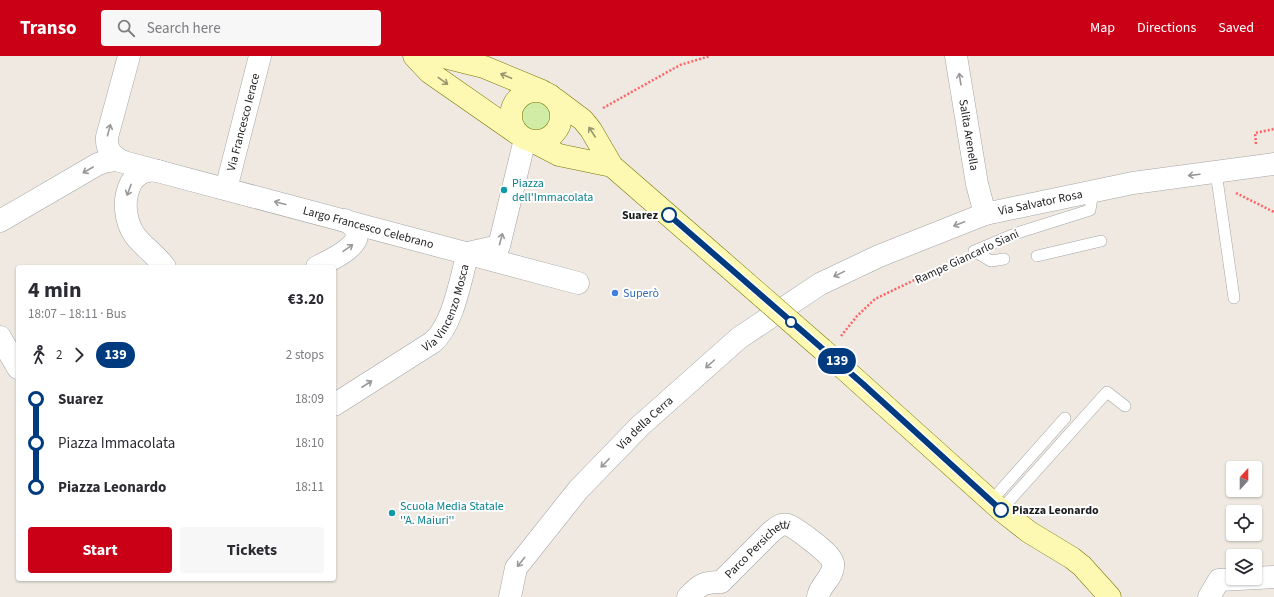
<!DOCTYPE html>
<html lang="en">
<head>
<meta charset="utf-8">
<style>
	body { margin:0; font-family:"Source Sans 3",sans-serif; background:#f7f7f7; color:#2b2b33; height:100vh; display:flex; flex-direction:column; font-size:15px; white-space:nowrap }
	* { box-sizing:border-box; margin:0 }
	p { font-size:13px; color:#7c7c81 }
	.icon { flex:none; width:22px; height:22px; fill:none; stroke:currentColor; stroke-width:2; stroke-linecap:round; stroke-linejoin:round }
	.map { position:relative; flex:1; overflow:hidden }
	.drawer { position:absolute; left:16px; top:209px; width:320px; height:316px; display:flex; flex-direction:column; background:#fff; border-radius:4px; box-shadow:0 1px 3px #0004 }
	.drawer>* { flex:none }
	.badge { padding:0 8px; border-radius:13px; font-size:14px; line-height:26px }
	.needle { width:26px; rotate:21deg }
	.tools { position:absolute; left:1226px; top:405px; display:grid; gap:8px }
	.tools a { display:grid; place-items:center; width:36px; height:36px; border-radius:4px; background:#fff; box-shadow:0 1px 3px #0004; font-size:20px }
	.map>.badge { position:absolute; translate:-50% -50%; box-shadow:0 0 0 2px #fff }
	.legs { display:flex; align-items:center; gap:6px; height:44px; padding:0 12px; font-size:13px }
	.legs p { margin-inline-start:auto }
	.headline { display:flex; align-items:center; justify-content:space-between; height:68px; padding:0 12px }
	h1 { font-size:22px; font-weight:700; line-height:30px }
	.action { display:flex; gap:8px; margin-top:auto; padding:8px 12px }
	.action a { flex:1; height:46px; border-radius:4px; background:#ca0017; color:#fff; font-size:16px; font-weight:700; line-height:46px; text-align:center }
	.action a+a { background:#f7f7f7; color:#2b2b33 }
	ul { padding:0 12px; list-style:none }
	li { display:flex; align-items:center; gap:14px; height:44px; font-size:15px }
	li i { display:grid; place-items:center; width:6px; height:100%; margin:0 5px; background:currentColor }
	li i::after { content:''; width:10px; height:10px; margin:-5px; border:3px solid; border-radius:50%; background:#fff }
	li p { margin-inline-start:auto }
	li:first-child i { background:linear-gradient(#0000 50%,currentColor 0) }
	li:last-child i { background:linear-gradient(currentColor 50%,#0000 0) }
	header { display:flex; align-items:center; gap:24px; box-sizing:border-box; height:56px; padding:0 20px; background:#ca0017; color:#fff }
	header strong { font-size:19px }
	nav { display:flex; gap:22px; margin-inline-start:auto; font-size:14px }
	.search { width:280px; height:36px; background:#f7f7f7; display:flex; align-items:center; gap:10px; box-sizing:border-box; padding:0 14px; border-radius:4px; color:#7c7c81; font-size:15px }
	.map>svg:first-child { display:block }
	.grass { fill:#d0eca5 }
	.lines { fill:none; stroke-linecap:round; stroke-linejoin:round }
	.lane-casing { stroke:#a4a4a4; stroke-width:12 }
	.street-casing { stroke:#a4a4a4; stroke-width:23 }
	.secondary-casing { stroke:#787700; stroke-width:23 }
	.path { stroke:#ff6365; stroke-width:2.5; stroke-dasharray:2 2; stroke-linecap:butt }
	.lane { stroke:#fff; stroke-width:11 }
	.street { stroke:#fff; stroke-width:22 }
	.secondary { stroke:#fdf8b2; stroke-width:22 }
	.secondary-bridge-casing { stroke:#787700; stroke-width:23; stroke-linecap:butt }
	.secondary-bridge { stroke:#fdf8b2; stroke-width:22 }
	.oneway { stroke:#98956f }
	.oneway2 { stroke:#999 }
	.line-1-casing { stroke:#fff; stroke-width:9 }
	.line-1 { stroke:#003b80; stroke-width:6 }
	.culture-dot { fill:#0f9aa8; stroke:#fff; stroke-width:1.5 }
	.stop-1-dot { fill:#fff; stroke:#003b80; stroke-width:2 }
	.shop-dot { fill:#3f7fe0; stroke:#fff; stroke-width:1.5 }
	.labels { text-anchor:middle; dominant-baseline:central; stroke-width:4; stroke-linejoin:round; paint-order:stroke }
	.street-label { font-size:12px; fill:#1d1d1d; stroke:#fff }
	.culture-label { font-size:12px; fill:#0d838f; stroke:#fff; text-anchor:start }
	.stop-label { font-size:12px; font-weight:bold; fill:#1d1d1d; stroke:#fff; text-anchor:end }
	.shop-label { font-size:12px; fill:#366cbe; stroke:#fff; text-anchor:start }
</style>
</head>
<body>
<header>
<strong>Transo</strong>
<div class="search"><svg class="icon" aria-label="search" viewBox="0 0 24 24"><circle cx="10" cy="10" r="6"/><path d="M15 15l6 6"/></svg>Search here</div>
<nav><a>Map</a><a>Directions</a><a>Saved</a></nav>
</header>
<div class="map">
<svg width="1274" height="541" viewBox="0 0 1274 541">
	<rect width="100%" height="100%" fill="#efe9e2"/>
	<!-- grass -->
	<path class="grass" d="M532 40C539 40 541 42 547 46 549 47 553 49 554 51 556 54 557 58 556 61 556 73 546 79 535 80L517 65C516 52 521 44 532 40Z"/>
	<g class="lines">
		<defs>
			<path id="lane" d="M1216 116 1234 242
				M974 195 1017 177 1090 154 1093 135
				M974 195 991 205 1004 203
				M1037 200 1101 185
				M991 445 1065 362
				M1001 454 1107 336 1125 350"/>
			<g id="street">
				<path id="s1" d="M956 0 977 128 985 158"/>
				<path d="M122 105C112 100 106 94 107 81L129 0"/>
				<path d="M158 115C147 113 137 117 131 127 127 135 125 144 126 154 129 185 148 189 165 211"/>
				<path id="s2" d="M226 133 260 0"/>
				<path id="s3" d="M0 165 98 108 104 106 116 104 578 227"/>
				<path d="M317 211C328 205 362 191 356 175 354 170 350 167 345 164"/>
				<path d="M0 281 18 312"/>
				<path id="s4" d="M334 349 433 286C454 267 460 224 468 197L499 190 525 83"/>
				<path id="s5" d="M510 541 516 512 578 434 640 370 739 282 820 228 879 200 985 158 1133 127 1274 108"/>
				<path id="s6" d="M688 541C700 528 704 526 721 526L771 476C776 472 781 467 788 469 795 471 823 493 828 499 830 500 832 505 833 507 835 521 819 529 818 541"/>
				<path d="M1209 541 1219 524 1274 521"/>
			</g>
			<path id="secondary" d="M414 0 429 16 518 78
				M440 0 484 11 542 35
				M511 60a25 25 0 1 1 50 0a25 25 0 1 1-50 0Z
				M555 43 583 64 591 74 612 110 720 204
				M532 85 559 99 612 110
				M822 293 1001 454 1029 476 1072 502 1082 510 1110 541"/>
		</defs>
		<!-- lane casing -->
		<use href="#lane" class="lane-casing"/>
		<!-- street casing -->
		<use href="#street" class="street-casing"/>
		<!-- secondary casing -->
		<use href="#secondary" class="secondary-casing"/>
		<!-- path -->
		<path class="path" d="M603 52 680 9 710 0
			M1256 88 1255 77 1274 73
			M1236 137 1274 156
			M841 280 857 260 875 243 960 202"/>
		<!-- lane -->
		<use href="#lane" class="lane"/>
		<!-- street -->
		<use href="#street" class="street"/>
		<!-- secondary -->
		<use href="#secondary" class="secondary"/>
		<defs>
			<path id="secondary-bridge" d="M720 204 822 293"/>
		</defs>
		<!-- secondary-bridge casing -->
		<use href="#secondary-bridge" class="secondary-bridge-casing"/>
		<!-- secondary-bridge -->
		<use href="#secondary-bridge" class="secondary-bridge"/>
	</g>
	<!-- one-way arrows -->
	<defs><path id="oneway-shaft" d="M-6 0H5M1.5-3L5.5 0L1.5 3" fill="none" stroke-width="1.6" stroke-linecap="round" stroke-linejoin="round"/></defs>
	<g class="oneway">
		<use href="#oneway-shaft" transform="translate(506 20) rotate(-157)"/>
		<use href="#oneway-shaft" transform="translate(443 25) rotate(36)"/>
		<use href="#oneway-shaft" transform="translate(592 76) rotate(-123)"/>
	</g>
	<g class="oneway2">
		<use href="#oneway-shaft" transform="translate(960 23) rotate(-99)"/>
		<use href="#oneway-shaft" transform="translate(109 74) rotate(-75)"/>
		<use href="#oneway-shaft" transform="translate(88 114) rotate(150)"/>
		<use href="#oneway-shaft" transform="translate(1194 119) rotate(173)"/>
		<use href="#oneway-shaft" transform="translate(129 134) rotate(111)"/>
		<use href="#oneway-shaft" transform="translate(280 147) rotate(-165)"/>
		<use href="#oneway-shaft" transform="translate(959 168) rotate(159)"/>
		<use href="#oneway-shaft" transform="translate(501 183) rotate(-75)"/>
		<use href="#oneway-shaft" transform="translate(348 192) rotate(-35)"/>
		<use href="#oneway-shaft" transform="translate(839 218) rotate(154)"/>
		<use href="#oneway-shaft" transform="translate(710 308) rotate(138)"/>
		<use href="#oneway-shaft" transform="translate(367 328) rotate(-33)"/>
		<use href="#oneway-shaft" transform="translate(605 407) rotate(134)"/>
		<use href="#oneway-shaft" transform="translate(521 506) rotate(129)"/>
	</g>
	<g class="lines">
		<defs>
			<path id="line-1" d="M669 159 863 328 1001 454"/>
		</defs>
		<!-- line-1 casing -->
		<use href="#line-1" class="line-1-casing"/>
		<!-- line-1 -->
		<use href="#line-1" class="line-1"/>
	</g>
	<!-- markers -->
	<g class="culture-dot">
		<circle cx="504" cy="134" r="4"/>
		<circle cx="392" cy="457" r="4"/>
	</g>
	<g class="stop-1-dot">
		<circle cx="669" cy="159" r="7"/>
		<circle cx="791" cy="266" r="5"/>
		<circle cx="1001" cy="454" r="7"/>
	</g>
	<circle class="shop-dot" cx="615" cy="237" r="4"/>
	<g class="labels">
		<!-- street labels -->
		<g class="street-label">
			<text stroke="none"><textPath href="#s2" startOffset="69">Via Francesco Ierace</textPath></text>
			<text stroke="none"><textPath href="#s1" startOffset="80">Salita Arenella</textPath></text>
			<text stroke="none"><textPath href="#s5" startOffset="684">Via Salvator Rosa</textPath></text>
			<text stroke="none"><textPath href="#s3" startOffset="393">Largo Francesco Celebrano</textPath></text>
			<text transform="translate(967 201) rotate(-25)">Rampe Giancarlo Siani</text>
			<text stroke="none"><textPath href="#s4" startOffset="154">Via Vincenzo Mosca</textPath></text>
			<text stroke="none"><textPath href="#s5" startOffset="224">Via della Cerra</textPath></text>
			<text stroke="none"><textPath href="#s6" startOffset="88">Parco Persichetti</textPath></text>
		</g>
		<!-- culture labels -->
		<g class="culture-label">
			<text x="512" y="127">Piazza<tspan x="512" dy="14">dell'Immacolata</tspan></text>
			<text x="400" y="450">Scuola Media Statale<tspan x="400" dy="14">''A. Maiuri''</tspan></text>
		</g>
		<!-- stop labels -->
		<g class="stop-label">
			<text x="658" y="159">Suarez</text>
			<text x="1012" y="454" text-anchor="start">Piazza Leonardo</text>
		</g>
		<!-- shop labels -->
		<g class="shop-label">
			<text x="623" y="237">Superò</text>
		</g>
	</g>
</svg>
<div class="tools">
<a><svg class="needle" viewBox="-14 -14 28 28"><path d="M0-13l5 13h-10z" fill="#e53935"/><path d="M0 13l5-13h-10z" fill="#7c7c81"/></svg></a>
<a><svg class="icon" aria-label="locate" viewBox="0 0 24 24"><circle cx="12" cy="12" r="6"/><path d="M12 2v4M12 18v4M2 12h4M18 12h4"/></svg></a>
<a><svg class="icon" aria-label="layers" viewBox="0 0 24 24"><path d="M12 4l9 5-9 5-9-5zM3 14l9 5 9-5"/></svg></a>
</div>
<b class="badge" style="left:837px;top:305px;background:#003b80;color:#fff">139</b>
<section class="drawer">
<div class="headline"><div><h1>4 min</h1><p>18:07 – 18:11 · Bus</p></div><b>€3.20</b></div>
<div class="legs"><svg class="icon" aria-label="walk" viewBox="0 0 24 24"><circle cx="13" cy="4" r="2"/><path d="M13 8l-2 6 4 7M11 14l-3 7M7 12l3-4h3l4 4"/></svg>2<svg class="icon" aria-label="forward" viewBox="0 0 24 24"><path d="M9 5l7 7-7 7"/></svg><b class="badge" style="background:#003b80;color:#fff">139</b><p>2 stops</p></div>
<ul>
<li><i style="color:#003b80"></i><b>Suarez</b><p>18:09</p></li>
<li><i style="color:#003b80"></i><span>Piazza Immacolata</span><p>18:10</p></li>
<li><i style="color:#003b80"></i><b>Piazza Leonardo</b><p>18:11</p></li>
</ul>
<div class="action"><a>Start</a><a>Tickets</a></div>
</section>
</div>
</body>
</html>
